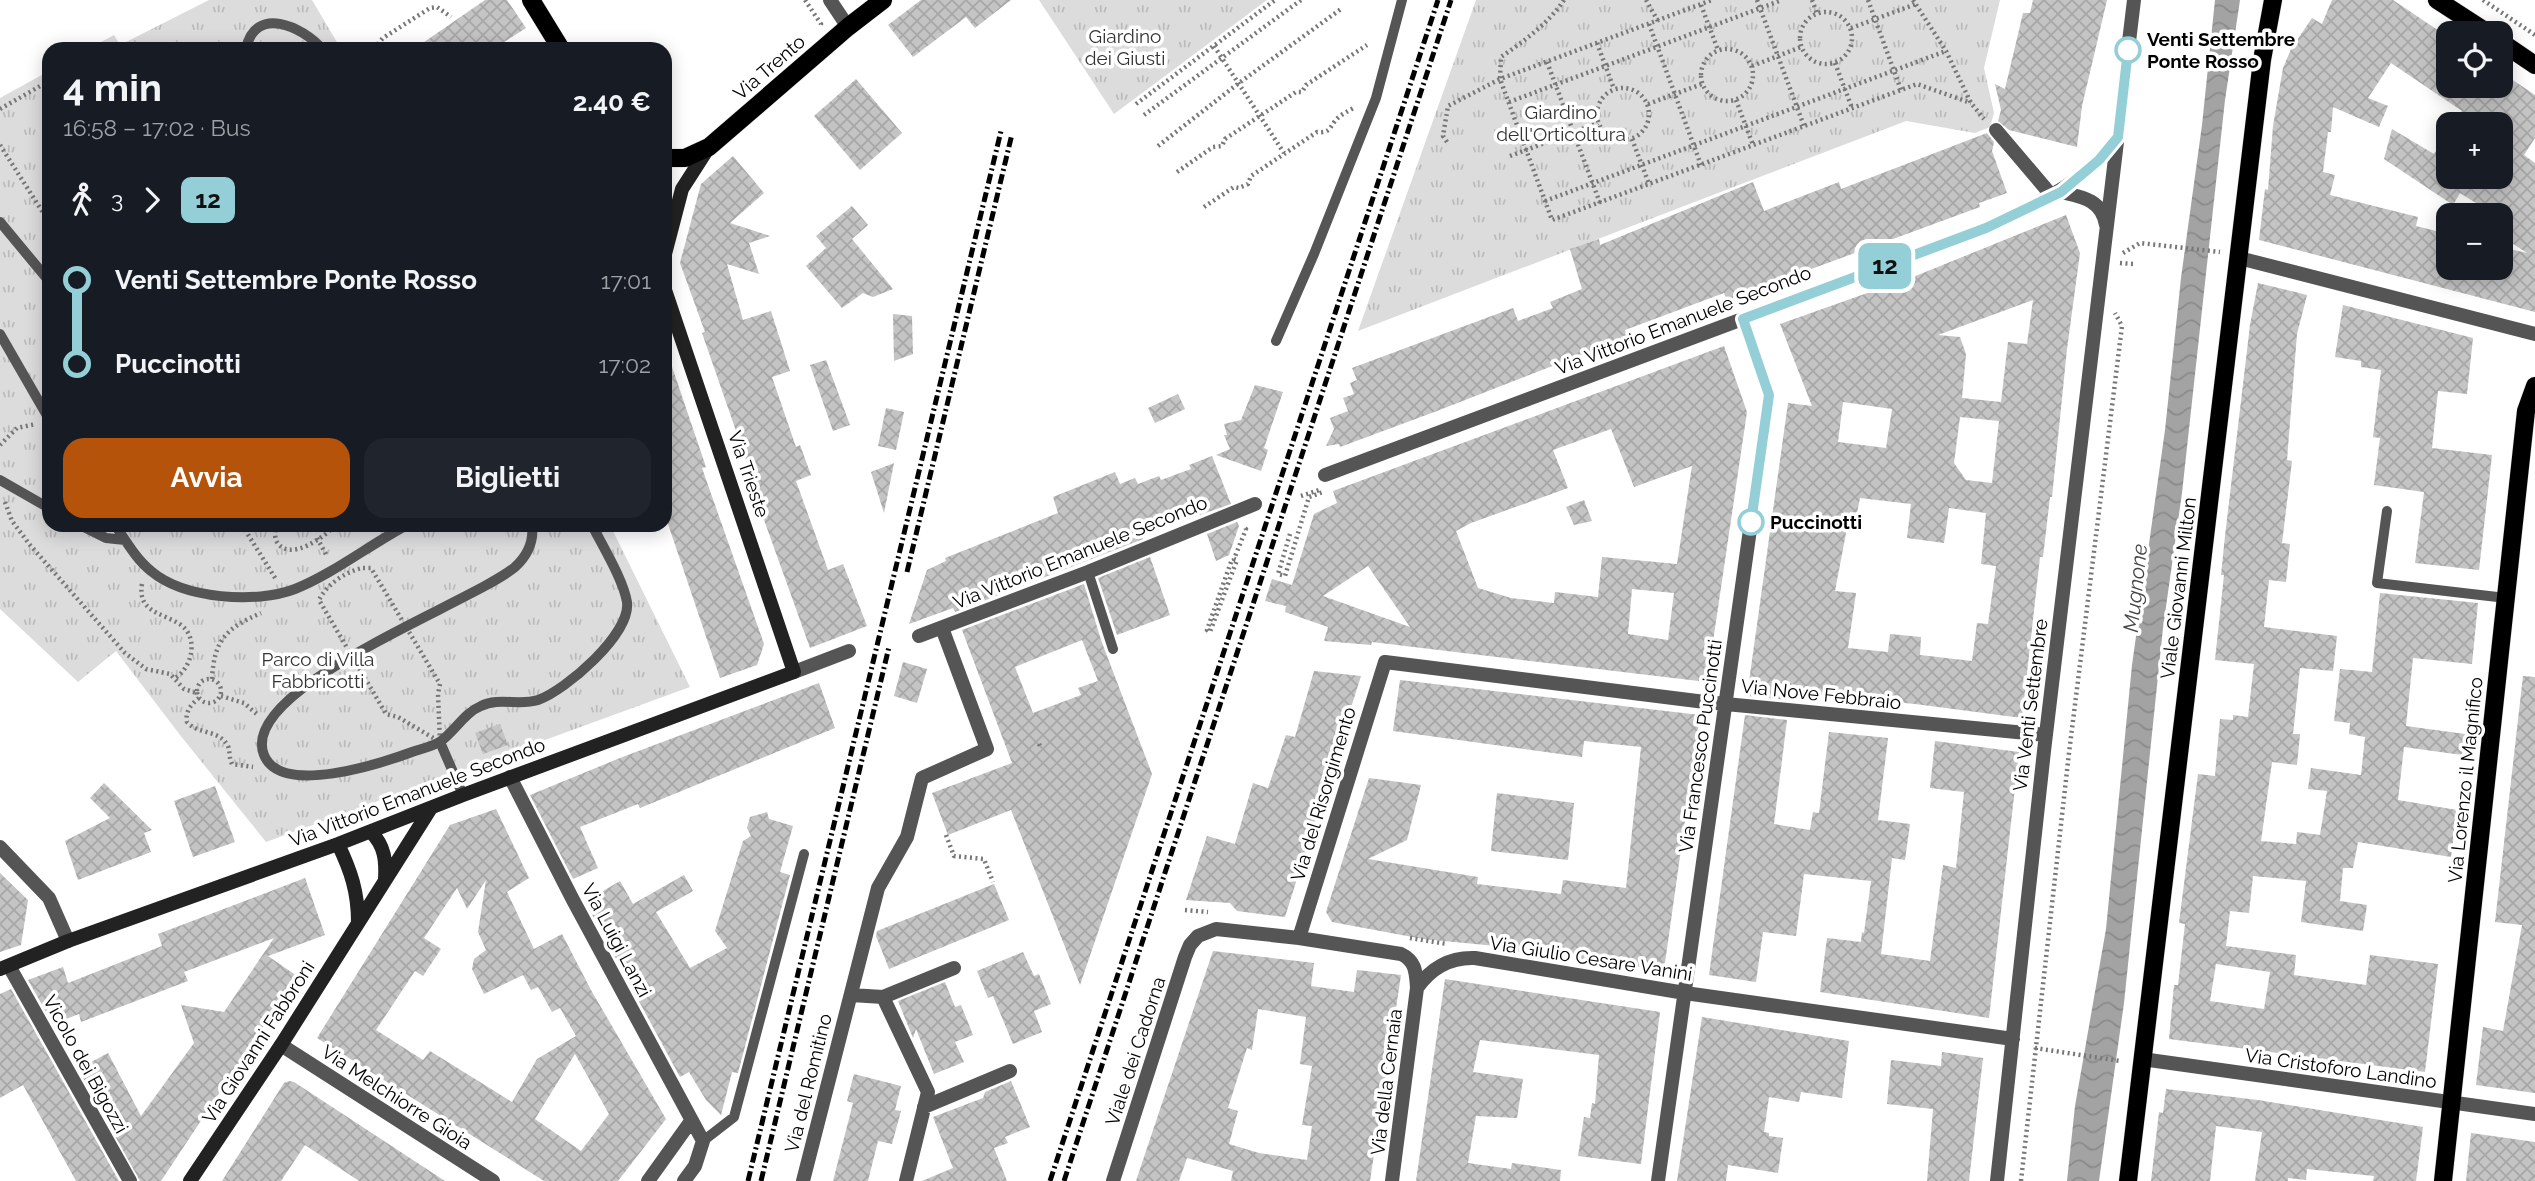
<!DOCTYPE html>
<html lang="it">
<head>
<meta charset="utf-8">
<style>
	body { margin:0; font-family:Raleway,sans-serif; background:#20242c; color:#f1f3f6; height:100vh; display:flex; flex-direction:column; font-size:26px; white-space:nowrap }
	* { box-sizing:border-box; margin:0 }
	p { font-size:23px; color:#9ea1a6 }
	.icon { flex:none; width:38px; height:38px; fill:none; stroke:currentColor; stroke-width:2; stroke-linecap:round; stroke-linejoin:round }
	.map { position:relative; flex:1; overflow:hidden }
	.sheet { position:absolute; left:42px; top:42px; width:630px; height:490px; display:flex; flex-direction:column; background:#171b24; border-radius:21px; box-shadow:0 4px 18px #0003 }
	.sheet>* { flex:none }
	.badge { padding:0 14px; border-radius:10px; font-size:24px; line-height:46px }
	.fabs { position:absolute; left:2436px; top:21px; display:grid; gap:14px }
	.fabs a { display:grid; place-items:center; width:77px; height:77px; border-radius:14px; background:#171b24; box-shadow:0 4px 18px #0003; font-size:35px }
	.map>.badge { position:absolute; translate:-50% -50%; box-shadow:0 0 0 4px #fff }
	.legs { display:flex; align-items:center; gap:10px; height:77px; padding:0 21px; font-size:23px }
	.legs p { margin-inline-start:auto }
	.overview { display:flex; align-items:center; justify-content:space-between; height:119px; padding:0 21px }
	h1 { font-size:38px; font-weight:700; line-height:52px }
	.primary-button { display:flex; gap:14px; margin-top:auto; padding:14px 21px }
	.primary-button a { flex:1; height:80px; border-radius:21px; background:#b45309; color:#fff; font-size:28px; font-weight:700; line-height:80px; text-align:center }
	.primary-button a+a { background:#20242c; color:#f1f3f6 }
	ul { padding:0 21px; list-style:none }
	li { display:flex; align-items:center; gap:24px; height:84px; font-size:26px }
	li i { display:grid; place-items:center; width:10px; height:100%; margin:0 9px; background:currentColor }
	li i::after { content:''; width:18px; height:18px; margin:-9px; border:5px solid; border-radius:50%; background:#171b24 }
	li p { margin-inline-start:auto }
	li:first-child i { background:linear-gradient(#0000 50%,currentColor 0) }
	li:last-child i { background:linear-gradient(currentColor 50%,#0000 0) }
	.map>svg:first-child { display:block }
	.grass { fill:url(#grass-tufts) }
	.water { fill:url(#water-waves) }
	.building { fill:url(#building-cross-hatch); fill-rule:evenodd }
	.lines { fill:none; stroke-linecap:round; stroke-linejoin:round }
	.primary-casing { stroke:#dbdbdb; stroke-width:19 }
	.path { stroke:#777; stroke-width:4.5; stroke-dasharray:2 3.5; stroke-linecap:butt }
	.lane { stroke:#555; stroke-width:10 }
	.street { stroke:#555; stroke-width:14 }
	.secondary { stroke:#222; stroke-width:14 }
	.primary { stroke:#000; stroke-width:18 }
	.rail { stroke:#000; stroke-width:5; stroke-dasharray:10 3.5 2 3.5; stroke-linecap:butt }
	.line-1-casing { stroke:#fff; stroke-width:16 }
	.line-1 { stroke:#94cfd8; stroke-width:10 }
	.stop-1-dot { fill:#fff; stroke:#94cfd8; stroke-width:3.5 }
	.labels { text-anchor:middle; dominant-baseline:central; stroke-width:7; stroke-linejoin:round; paint-order:stroke }
	.park-label { font-size:19px; fill:#333; stroke:#fff }
	.stop-label { font-size:19px; font-weight:bold; fill:#000; stroke:#fff; text-anchor:start }
	.street-label { font-size:19px; fill:#000; stroke:#fff }
	.water-label { font-size:21px; font-style:italic; fill:#444; stroke:#fff }
</style>
</head>
<body>
<div class="map">
<svg width="2535" height="1181" viewBox="0 0 2535 1181">
	<defs>
		<pattern id="grass-tufts" width="24" height="20" patternUnits="userSpaceOnUse" patternTransform="scale(1.75)"><rect width="24" height="20" fill="#dcdcdc"/><path d="M3 7l-1-3M5 7V3M7 7l1-3M15 17l-1-3M17 17v-4M19 17l1-3" fill="none" stroke="#bbb"/></pattern>
		<pattern id="water-waves" width="16" height="10" patternUnits="userSpaceOnUse" patternTransform="scale(1.75)"><rect width="16" height="10" fill="#a3a3a3"/><path d="M0 5q4-4 8 0t8 0" fill="none" stroke="#8b8b8b"/></pattern>
		<pattern id="building-cross-hatch" width="8" height="8" patternUnits="userSpaceOnUse" patternTransform="scale(1.75)"><rect width="8" height="8" fill="#c4c4c4"/><path d="M0 0l8 8M0 8l8-8" fill="none" stroke="#a7a7a7"/></pattern>
	</defs>
	<rect width="100%" height="100%" fill="#fff"/>
	<!-- grass -->
	<path class="grass" d="M209 0H312L341 49H88L114 35 120 45Z
		M1039 0H1267L1114 114Z
		M1476 0H2000L1984 68 1994 113 1990 127 1975 133 1906 121 1358 331Z
		M49 71V525H610L690 687 266 842 180 735 116 651 78 682 0 609V98Z"/>
	<!-- water -->
	<path class="water" d="M2215 0H2240L2225 100 2182 493 2163 628 2124 1003 2099 1181H2067L2075 1106 2106 929 2132 665 2165 430 2181 278 2202 125Z"/>
	<!-- building -->
	<path class="building" d="M485 0H507L526 28 493 49H414Z
		M921 0H1011L975 28 966 17 913 57 888 25Z
		M2033 0H2107L2082 106 2077 147 2009 130 1998 121 2001 110 1995 84 2005 89 2023 13H2030Z
		M2332 0H2393L2448 37V86H2501V72L2535 95V138L2524 155 2535 163V312L2259 240 2265 189 2268 190 2273 126 2283 68 2291 49 2312 18 2322 24ZM2391 63 2462 111 2453 124H2501V177H2448V132L2434 154 2392 129 2384 159 2453 205 2460 193 2495 215H2501V236L2527 253 2501 247V268H2448V234L2416 226 2418 217 2330 195 2335 175 2323 172 2328 132H2331L2333 107 2379 127 2388 106 2368 98Z
		M856 79 902 133 860 170 814 116Z
		M1987 133 1994 142 1992 151 2007 193 1979 203 1980 207 1727 300 1724 293 1625 330 1627 337 1437 411 1340 447 1339 444 1326 446 1334 429 1330 418 1348 411 1343 398 1354 394 1350 383 1357 380 1352 368 1513 308 1518 321 1553 308 1550 302 1582 289 1570 249 1599 239 1600 245 1753 182 1764 211 1839 182 1841 189Z
		M733 156 764 193 730 223 770 236 749 243 759 274 727 264 743 320 771 311 790 371 772 377 796 447 800 445 811 475 796 481 828 570 843 564 867 626 810 648 749 478 752 477 702 333 705 332 680 263 701 184Z
		M852 206 868 225 852 239 893 289 873 297 863 293 842 308 806 266 826 248 816 236Z
		M2066 215 2080 253 2067 349 2052 497H2050L2043 557H2040L2022 718 1915 704 1790 692 1789 700 1747 696 1788 403 1812 406 1780 324 1918 275ZM2033 300 2027 344 2008 342 2001 402 1962 398 1966 354 1960 337 1938 335ZM1843 402 1892 409 1886 448 1838 442ZM1960 417 1999 421 1992 483 1966 480 1954 463ZM1860 498 1911 504 1907 538 1944 543 1949 508 1986 513 1981 564 1996 566 1988 624 1977 623 1972 661 1920 655 1921 637 1890 634 1888 652 1848 648 1856 593 1835 591 1850 512 1857 513Z
		M2258 283 2307 295 2297 334 2287 460 2292 461 2282 543 2290 544 2286 582 2269 580 2264 627 2337 636 2333 671 2300 668 2293 734H2300L2297 765 2272 762 2261 841 2296 844 2297 832 2320 835 2327 791 2308 789 2311 768 2361 775 2365 737 2349 734 2350 723 2334 721 2340 669 2372 672 2380 593 2478 603 2472 664 2413 658 2406 726 2465 734 2462 755 2404 747 2398 800 2457 810 2451 857 2358 842 2353 868H2343L2340 901 2367 905 2363 931 2301 922 2306 881 2253 876 2249 913 2230 911 2226 946 2296 955 2294 975 2366 985 2370 955 2438 964 2425 1072 2169 1039 2174 985H2178L2185 924 2179 923 2198 774 2215 776 2220 719 2233 720V715L2248 717 2254 664 2215 660 2224 575H2221L2225 536 2250 325ZM2216 964 2270 972 2264 1009 2210 1001Z
		M2343 305 2473 338 2467 394 2438 391 2432 448 2492 455 2479 570 2415 563 2424 492 2374 485 2380 438 2373 437 2381 370 2361 367V361L2335 357Z
		M893 314 912 316 913 354 894 361Z
		M1724 346 1747 412 1707 682 1372 642 1371 645 1324 641 1328 627 1285 612 1286 606 1265 601 1272 579 1292 585 1314 514 1337 503 1333 491ZM1611 429 1634 487 1692 466 1677 564 1602 557 1598 597 1555 592 1554 603 1511 598 1478 588 1456 531 1471 523 1568 488 1553 450ZM1368 566 1410 627 1323 596ZM1632 589 1674 593 1668 640 1628 634Z
		M665 355H668L706 467 702 468 764 644 757 665 720 678 665 515Z
		M826 360 850 425 833 431 810 365Z
		M1255 385 1283 392 1264 448 1268 450 1261 471 1216 455 1230 449 1224 435H1227L1224 424 1241 420Z
		M1178 394 1185 409 1155 423 1148 408Z
		M886 408 904 412 896 450 878 446Z
		M1212 456 1231 504 1142 535 1143 539 955 612 953 608 909 624 927 570 946 561 945 558 1058 513 1053 497 1115 472 1120 484 1135 478 1138 484 1159 476 1161 480 1191 469 1189 465Z
		M894 463 884 513 871 472Z
		M1584 500 1592 521 1574 525 1566 507Z
		M1237 522 1239 526 1229 555 1216 561 1207 534Z
		M1150 557 1170 615 1117 635 1098 578Z
		M1084 584 1101 640 1152 774 1080 985 1011 810 948 835 932 793 1012 763 962 630ZM1082 640 1098 681 1078 688 1081 695 1033 713 1015 667Z
		M903 662 927 669 917 703 894 696Z
		M1314 671 1361 676 1285 917 1237 911 1230 903 1186 900 1207 836 1235 844 1253 783 1268 788 1286 735 1295 737Z
		M2523 676 2535 677V1093L2476 1085 2483 1027 2503 1031 2522 925 2495 922Z
		M1400 680 1700 715 1664 970 1496 949V946L1423 939 1332 922 1326 912 1369 778 1421 785 1407 840 1368 859 1478 877 1477 884 1561 894 1563 880 1626 888 1641 747 1584 741 1582 757 1393 731Z
		M819 683 835 728 640 808 638 804 580 827 598 868 573 879 530 795 620 758Z
		M1745 715 1787 720 1774 824 1810 830 1813 812 1819 813 1829 732 1888 738 1878 820 1910 824 1905 860 1892 858 1881 954 1930 961 1943 865 1956 868 1964 792 1930 788 1935 741 2019 752 1989 1018 1820 992 1827 938 1861 942 1862 932 1864 933 1871 881 1804 874 1796 936 1763 932 1756 982 1709 975Z
		M500 724 508 745 483 754 475 733Z
		M104 783 152 830 144 833 151 852 78 880 65 841 110 818 90 798Z
		M215 786 235 842 193 857 174 801Z
		M1497 793 1574 803 1568 860 1491 851Z
		M496 809 529 878 507 892 534 949 562 934 591 990 666 1119 618 1181H544L317 1038 450 825ZM486 880 478 932 486 950 474 959 472 969 484 994 523 975 531 990 538 987 552 1012 560 1008 576 1036 537 1059 512 1102 430 1051 423 1060 376 1030 415 971 423 976 441 949 424 938 457 888 467 909ZM575 1054 609 1114 581 1151 535 1119Z
		M767 812 769 819 793 826 780 872 790 875 738 1073 732 1072 721 1115 706 1100 689 1072 680 1077 589 909 602 901 598 894 620 881 633 904 684 875 693 891 656 912 690 968 727 948 715 931 743 841 751 836 747 828 750 817Z
		M0 873 28 900 21 945 0 952Z
		M305 878 325 935 268 956 297 976 161 1181H140L78 1069 108 1053 141 1116 194 1043 181 1005 224 1012 274 938 184 972 188 981 81 1022 79 1014 53 1024 28 980 63 967 68 983 162 946 158 934Z
		M994 884 1009 920 889 969 876 936 877 931Z
		M1213 951 1314 963 1311 986 1354 992 1357 970 1401 975 1370 1181H1231L1233 1171 1187 1158 1179 1181H1136ZM1258 1009 1306 1017 1300 1064 1312 1066 1302 1125 1312 1126 1307 1160 1259 1153 1229 1144 1238 1111 1228 1108 1247 1048 1252 1050Z
		M1023 952 1034 976 1039 974 1051 1004 1034 1011 1042 1032 1013 1044 993 996 988 998 977 971Z
		M1445 979 1660 1012 1641 1164 1578 1156 1584 1117 1590 1118 1592 1103 1595 1104 1599 1055 1480 1040 1473 1072 1523 1079 1517 1118 1476 1116 1468 1163 1511 1169 1512 1163 1561 1170 1560 1181H1416Z
		M945 982 955 1007 961 1005 973 1035 955 1042 964 1062 934 1074 916 1029 913 1038 898 1001Z
		M11 989 119 1181H76L23 1085 0 1098V994Z
		M1702 1017 1849 1041 1842 1098 1801 1092 1799 1102 1769 1097 1764 1132 1769 1133V1136L1783 1138 1778 1173 1728 1165 1726 1181H1677Z
		M1942 1052 1983 1058 1969 1181H1927L1933 1109 1887 1104 1891 1060 1941 1066Z
		M854 1074 901 1086 895 1110 901 1111 892 1144 878 1141 868 1181H833L853 1103 847 1101Z
		M289 1081 294 1082 445 1181H359L305 1145 281 1181H222L284 1083Z
		M1011 1081 1030 1127 1005 1137 1008 1143 994 1148 1007 1181H922L953 1168 933 1117 983 1098 985 1092Z
		M2166 1089 2258 1100 2423 1127 2416 1181H2373L2374 1176 2307 1169 2306 1180 2288 1178V1181H2255L2262 1132 2216 1126 2210 1181H2151L2159 1112 2163 1113Z
		M2471 1133 2535 1142V1181H2466Z"/>
	<g class="lines">
		<defs>
			<path id="primary" d="M531 0 561 49
				M2437 0 2488 33
				M2501 42 2535 65
				M665 158H685L709 147 848 27 883 0
				M2128 1181 2262 60 2273 0
				M2443 1181 2526 411 2535 386"/>
		</defs>
		<!-- primary casing -->
		<use href="#primary" class="primary-casing"/>
		<!-- path -->
		<path class="path" d="M805 0 821 24 820 26
			M1564 0C1548 24 1524 41 1501 57L1500 79 1552 220 1917 84 1971 103
			M1646 0 1658 21
			M1757 0 1804 126
			M1812 0 1817 13
			M1868 0 1901 90
			M1913 0 1946 51 1971 103 1984 119
			M2483 0 2535 35
			M1701 5 1718 50
			M1800 38a26 26 0 1 1 52 0a26 26 0 1 1-52 0Z
			M1649 24 1701 165
			M1851 28 1916 4
			M1597 43 1614 89
			M1214 46 1284 153
			M1701 75a26 26 0 1 1 52 0a26 26 0 1 1-52 0Z
			M377 49 376 46 383 38 430 8 437 7 451 17
			M1547 62 1600 203
			M1835 63 1852 108
			M1752 66 1801 47
			M1597 114a26 26 0 1 1 52 0a26 26 0 1 1-52 0Z
			M1736 100 1753 145
			M1509 102 1782 0
			M1136 104 1275 0
			M1648 104 1702 84
			M0 109 49 81
			M1144 115 1301 0
			M1632 139 1649 184
			M1447 142 1443 136 1448 106 1500 79 1712 0
			M0 145 49 222
			M1158 146 1239 83 1341 9
			M1510 156 1598 123
			M1177 172 1213 147 1222 146 1225 139 1296 92H1302L1306 85 1367 45
			M1545 201 1946 51
			M1204 207 1234 187 1239 188 1248 184 1251 176 1317 132C1329 133 1329 129 1335 121 1339 115 1349 111 1355 107
			M2123 253 2140 243 2220 252
			M2120 263 2134 264
			M0 445 17 428 36 424
			M1301 496 1319 490
			M5 502 12 521 30 545 125 653 146 669 170 674 184 689 197 693
			M242 525 277 581
			M277 525C275 531 274 536 277 542 290 563 325 536 336 525
			M1290 534 1278 574 1285 576 1309 497 1323 492
			M317 538 327 556
			M1231 562 1207 630 1210 632 1237 560 1234 559 1246 529 1243 527
			M363 568H371L440 684 438 694 440 742 398 717 386 714 319 600C326 585 346 571 363 568Z
			M142 584C137 613 164 613 181 625 199 638 192 668 175 678
			M197 691a12 12 0 1 1 24 0a12 12 0 1 1-24 0Z
			M212 679C214 639 227 628 261 613
			M221 696 244 703 259 716
			M199 698C191 704 185 712 187 722 198 735 219 729 228 746 230 752 229 758 232 764L253 767
			M1039 744 1041 748
			M946 835 954 856 984 859 993 882
			M1185 910 1208 912
			M1410 938 1447 944
			M2035 1048 2120 1061
			M2021 1181 2069 753 2122 326 2115 313"/>
		<!-- lane -->
		<path class="lane" d="M246 49C255 5 302 26 322 49
			M0 222 49 281
			M0 334 49 419
			M1276 341 1314 254 1376 98 1402 0
			M0 480 49 508
			M2387 511 2377 583 2506 598
			M80 525 106 538 125 540
			M115 525C126 541 136 559 151 571 184 599 256 604 295 589 331 575 371 544 407 525
			M532 525C534 542 527 556 515 567 474 602 237 688 264 755 281 797 382 763 412 752 421 749 434 746 441 741 456 730 464 713 481 706 499 697 519 706 538 700 566 690 631 634 627 602 623 579 603 547 592 525
			M1088 572 1113 649
			M440 742 463 795
			M703 1141 734 1117 804 854"/>
		<!-- street -->
		<path class="street" d="M830 0 848 27
			M1996 130 2052 196
			M2061 192C2083 197 2102 200 2106 225
			M2239 258 2535 334
			M1325 475 1986 228C2039 202 2080 187 2118 138
			M919 636 1088 572 1255 504
			M794 672 849 651
			M510 777 573 900 703 1141 695 1166 684 1181
			M0 847 49 898 68 941
			M1299 938 1385 662 1705 702 2046 735
			M9 966 130 1181
			M1417 988C1431 968 1450 957 1475 958L1685 993 2013 1039
			M851 995 883 997 928 1092 906 1181
			M883 997 954 968
			M281 1045 493 1181
			M2142 1059 2535 1114
			M924 1107 1010 1071
			M648 1181 691 1121
			M803 1181 878 888 907 837 922 778 987 749 942 628
			M1113 1181 1185 957 1190 945 1198 936 1216 929 1299 938 1401 954C1416 961 1416 973 1417 988L1392 1181
			M1658 1181 1769 395 1743 319
			M1997 1181 2044 751 2134 0"/>
		<!-- secondary -->
		<path class="secondary" d="M665 254 682 189 709 147
			M371 832C385 846 386 861 385 879
			M338 844C351 871 358 892 358 922
			M0 969 68 941 338 844 463 795 794 672 665 290
			M190 1181 281 1045 431 808"/>
		<!-- primary -->
		<use href="#primary" class="primary"/>
		<!-- rail -->
		<path class="rail" d="M907 572 1012 134
			M748 1181 1001 131
			M761 1181 889 647
			M1050 1181 1438 0
			M1064 1181 1451 0"/>
	</g>
	<g class="lines">
		<defs>
			<path id="line-1" d="M1751 522 1769 395 1743 319 1986 228 2061 192 2099 160 2118 137 2128 50"/>
		</defs>
		<!-- line-1 casing -->
		<use href="#line-1" class="line-1-casing"/>
		<!-- line-1 -->
		<use href="#line-1" class="line-1"/>
	</g>
	<!-- markers -->
	<g class="stop-1-dot">
		<circle cx="2128" cy="50" r="12"/>
		<circle cx="1751" cy="522" r="12"/>
	</g>
	<g class="labels">
		<!-- park labels -->
		<g class="park-label">
			<text x="1125" y="36">Giardino<tspan x="1125" dy="22">dei Giusti</tspan></text>
			<text x="1561" y="112">Giardino<tspan x="1561" dy="22">dell'Orticoltura</tspan></text>
			<text x="318" y="659">Parco di Villa<tspan x="318" dy="22">Fabbricotti</tspan></text>
		</g>
		<!-- stop labels -->
		<g class="stop-label">
			<text x="2147" y="39">Venti Settembre<tspan x="2147" dy="22">Ponte Rosso</tspan></text>
			<text x="1770" y="522">Puccinotti</text>
		</g>
		<!-- street labels -->
		<g class="street-label">
			<text transform="translate(769 67) rotate(-41)">Via Trento</text>
			<text transform="translate(1683 320) rotate(-21)">Via Vittorio Emanuele Secondo</text>
			<text transform="translate(749 474) rotate(71)">Via Trieste</text>
			<text transform="translate(1080 552) rotate(-22)">Via Vittorio Emanuele Secondo</text>
			<text transform="translate(2178 588) rotate(-83)">Viale Giovanni Milton</text>
			<text transform="translate(1821 694) rotate(6)">Via Nove Febbraio</text>
			<text transform="translate(2030 705) rotate(-83)">Via Venti Settembre</text>
			<text transform="translate(1700 746) rotate(-82)">Via Francesco Puccinotti</text>
			<text transform="translate(2465 780) rotate(-84)">Via Lorenzo il Magnifico</text>
			<text transform="translate(417 792) rotate(-21)">Via Vittorio Emanuele Secondo</text>
			<text transform="translate(1323 794) rotate(-73)">Via del Risorgimento</text>
			<text transform="translate(617 940) rotate(62)">Via Luigi Lanzi</text>
			<text transform="translate(1591 958) rotate(9)">Via Giulio Cesare Vanini</text>
			<text transform="translate(258 1042) rotate(-57)">Via Giovanni Fabbroni</text>
			<text transform="translate(1135 1051) rotate(-72)">Viale dei Cadorna</text>
			<text transform="translate(86 1064) rotate(61)">Vicolo dei Bigozzi</text>
			<text transform="translate(2341 1068) rotate(8)">Via Cristoforo Landino</text>
			<text transform="translate(1386 1082) rotate(-83)">Via della Cernaia</text>
			<text transform="translate(808 1083) rotate(-76)">Via del Romitino</text>
			<text transform="translate(397 1097) rotate(33)">Via Melchiorre Gioia</text>
		</g>
		<!-- water labels -->
		<g class="water-label">
			<text transform="translate(2135 588) rotate(-84)">Mugnone</text>
		</g>
	</g>
</svg>
<div class="fabs">
<a><svg class="icon" aria-label="locate" viewBox="0 0 24 24"><circle cx="12" cy="12" r="6"/><path d="M12 2v4M12 18v4M2 12h4M18 12h4"/></svg></a>
<a>+</a>
<a>−</a>
</div>
<b class="badge" style="left:1885px;top:266px;background:#94cfd8;color:#111">12</b>
<section class="sheet">
<div class="overview"><div><h1>4 min</h1><p>16:58 – 17:02 · Bus</p></div><b>2.40 €</b></div>
<div class="legs"><svg class="icon" aria-label="walk" viewBox="0 0 24 24"><circle cx="13" cy="4" r="2"/><path d="M13 8l-2 6 4 7M11 14l-3 7M7 12l3-4h3l4 4"/></svg>3<svg class="icon" aria-label="forward" viewBox="0 0 24 24"><path d="M9 5l7 7-7 7"/></svg><b class="badge" style="background:#94cfd8;color:#111">12</b></div>
<ul>
<li><i style="color:#94cfd8"></i><b>Venti Settembre Ponte Rosso</b><p>17:01</p></li>
<li><i style="color:#94cfd8"></i><b>Puccinotti</b><p>17:02</p></li>
</ul>
<div class="primary-button"><a>Avvia</a><a>Biglietti</a></div>
</section>
</div>
</body>
</html>
